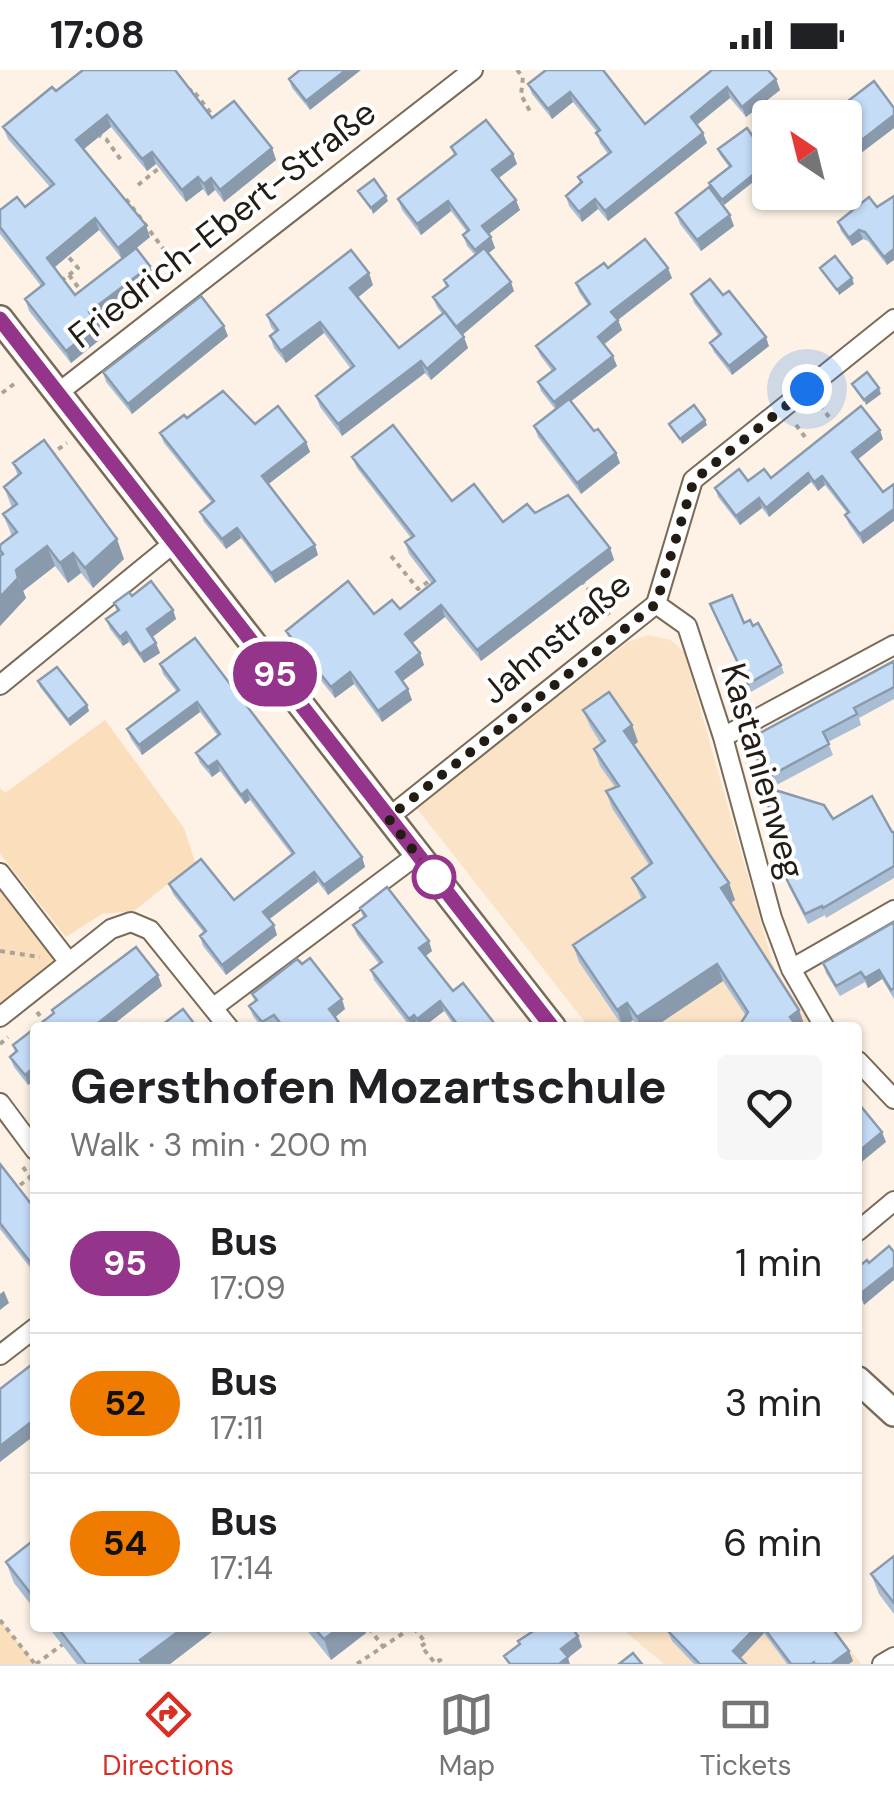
<!DOCTYPE html>
<html lang="en">
<head>
<meta charset="utf-8">
<style>
	body { margin:0; font-family:"DM Sans",sans-serif; background:#f6f6f6; color:#202124; height:100vh; display:flex; flex-direction:column; font-size:38px; white-space:nowrap }
	* { box-sizing:border-box; margin:0 }
	p { font-size:32px; color:#757577 }
	.icon { flex:none; width:55px; height:55px; fill:none; stroke:currentColor; stroke-width:2; stroke-linecap:round; stroke-linejoin:round }
	.map { position:relative; flex:1; overflow:hidden }
	.drawer { position:absolute; left:30px; top:952px; width:832px; height:610px; display:flex; flex-direction:column; background:#fff; border-radius:10px; box-shadow:0 2px 8px #0004 }
	.drawer>* { flex:none }
	.badge { padding:0 20px; border-radius:32px; font-size:35px; line-height:65px }
	.needle { width:65px; rotate:325deg }
	.fabs { position:absolute; left:752px; top:30px; display:grid; gap:20px }
	.fabs a { display:grid; place-items:center; width:110px; height:110px; border-radius:10px; background:#fff; box-shadow:0 2px 8px #0004; font-size:50px }
	.you { position:absolute; width:50px; height:50px; margin:-25px; border:8px solid #fff; border-radius:50%; background:#1a73e8; box-shadow:0 0 0 15px #1a73e833 }
	.map>.badge { position:absolute; translate:-50% -50%; box-shadow:0 0 0 5px #fff }
	.round { display:grid; place-items:center; flex:none; width:105px; height:105px; border-radius:10px; background:#f6f6f6 }
	.head { display:flex; align-items:center; justify-content:space-between; height:170px; padding:0 40px }
	h1 { font-size:48px; font-weight:700; line-height:75px }
	ul { padding:0; list-style:none }
	li { display:flex; align-items:center; gap:30px; height:140px; padding:0 40px; border-top:2px solid #e0e0e0 }
	li div { flex:1 }
	li b { display:block; font-size:38px }
	li em { font-style:normal }
	li .badge { min-width:110px; font-weight:700; text-align:center }
	.status { display:flex; justify-content:space-between; align-items:center; height:70px; padding:0 50px; background:#fff; direction:ltr }
	.status svg { height:28px; fill:currentColor }
	.dock { display:flex; justify-content:space-around; align-items:center; height:140px; border-top:2px solid #e0e0e0; background:#fff; font-size:28px; color:#757577 }
	.dock a { display:grid; justify-items:center; gap:5px }
	.dock .selected { color:#d93025 }
	.map>svg:first-child { display:block }
	.built { fill:#fae3c7 }
	.green { fill:#fbdfbc }
	.lines { fill:none; stroke-linecap:round; stroke-linejoin:round }
	.street-casing { stroke:#7a6b58; stroke-width:22 }
	.secondary-casing { stroke:#7a6b58; stroke-width:30 }
	.path { stroke:#aca398; stroke-width:4; stroke-dasharray:5 5; stroke-linecap:butt }
	.street { stroke:#fff; stroke-width:18 }
	.secondary { stroke:#fff; stroke-width:25 }
	.wall { fill:#a9bdd4; fill-rule:evenodd }
	.shaded-wall { fill:#8a9aad }
	.building { fill:#c5dcf7; stroke:#8a9aad; stroke-width:2.5 }
	.line-casing { stroke:#fff; stroke-width:22 }
	.line { stroke:#95348b; stroke-width:15 }
	.walk { stroke:#221c14; stroke-width:10; stroke-dasharray:0 18 }
	.stop-dot { fill:#fff; stroke:#95348b; stroke-width:5 }
	.labels { text-anchor:middle; dominant-baseline:central; stroke-width:8; stroke-linejoin:round; paint-order:stroke }
	.street-label { font-size:35px; fill:#221c14; stroke:#fff }
</style>
</head>
<body>
<div class="status"><b>17:08</b><svg viewBox="0 0 49 12"><path d="M0 12V9h3v3zM5 12V6h3v6zM10 12V3h3v9zM15 12V0h3v12zM26 1h20v11H26zM47 4h2v5h-2z"/></svg></div>
<div class="map">
<svg width="894" height="1594" viewBox="0 0 894 1594">
	<rect width="100%" height="100%" fill="#fdf2e5"/>
	<!-- built -->
	<path class="built" d="M648 565 671 570 684 582 774 898 814 957H589L415 736 628 572Z
		M621 1558H834L861 1594H664Z"/>
	<!-- green -->
	<path class="green" d="M105 650 184 758 195 792 134 841 102 844 66 867 0 784V718L5 723Z
		M0 817 58 890 0 936Z
		M0 1550 35 1594H0Z"/>
	<g class="lines">
		<defs>
			<path id="street" d="M58 323 473 0
				M656 534 687 556 723 667 772 848 791 899 825 958
				M0 615 175 472
				M723 667 894 575
				M388 748 656 534 693 410 894 249
				M0 803 68 891
				M791 899 894 840
				M214 937 417 785
				M0 947 111 859 131 852 150 860 229 958
				M858 991 894 1029
				M0 1033 35 1080
				M858 1161 894 1131
				M0 1285 35 1258
				M882 1594 894 1587"/>
			<path id="secondary" d="M0 249 553 958
				M858 1310 894 1343"/>
		</defs>
		<!-- street casing -->
		<use href="#street" class="street-casing"/>
		<!-- secondary casing -->
		<use href="#secondary" class="secondary-casing"/>
		<!-- path -->
		<path class="path" d="M517 0 523 7 521 25 531 43
			M188 22 192 19 217 51
			M97 64 106 69 121 90
			M138 115 163 95
			M126 129 180 201
			M69 205 81 221
			M61 211 78 198 66 184
			M2 323 18 311
			M820 335 832 351
			M796 355 808 371
			M50 385 67 373
			M391 486 418 519 432 509
			M581 510 610 546
			M0 881 40 887
			M37 942 49 958
			M0 974 8 967
			M23 1097 35 1114
			M20 1115 35 1104
			M34 1131 35 1130
			M0 1550 35 1594
			M369 1558 384 1578
			M414 1558 426 1573 421 1576 435 1593 440 1590 443 1594
			M36 1594 66 1572
			M357 1594 411 1558"/>
		<!-- street -->
		<use href="#street" class="street"/>
		<!-- secondary -->
		<use href="#secondary" class="secondary"/>
	</g>
	<!-- wall -->
	<path class="wall" d="M300 0 310 40 292 18 289 9Z
		M546 0 645 54 684 23 776 9 780 20 746 47 730 28 697 55 707 73 608 151 598 139 582 152 569 136 566 126 580 114 578 107 608 84 600 73 597 62 573 32 552 49 532 24 528 14Z
		M178 4 212 48 272 78 276 90 224 132 215 120 208 126 203 119 186 132 156 94 147 101 111 57 84 79 150 167 136 178 155 208 97 252 103 267 71 293 29 241 25 229 41 216 0 164V140L25 137 50 117 8 69 3 57 56 21ZM99 160 122 189 75 225 54 198Z
		M894 38V58L857 86 850 76 845 80V48Z
		M451 77 513 84 517 94 499 108 520 140 489 164 495 178 488 183 514 221 462 265 468 278 431 310 425 303 342 366 320 337 316 326 351 299 324 263 286 293 274 278 270 266 275 262 271 257 267 245 373 215 358 227 399 278 443 245 437 237 433 227 446 217 444 210 475 185 467 176 463 165 467 162 451 141 421 165 402 140 398 129 454 85Z
		M718 79 770 89V107L767 101 724 135 711 119 709 113 729 97 720 85Z
		M782 122H824L810 133 805 126 792 135Z
		M869 127 887 195 868 171 863 169 852 176 841 161 838 152Z
		M676 143 734 156 701 181 680 154Z
		M608 198 672 208 618 250 622 260 604 274 617 296 571 331 594 361 616 383 620 393 581 424 538 367 534 356 555 339 541 321 538 312 552 301 540 285 536 276 588 235 579 222 576 213Z
		M691 224 769 276 732 305 714 282 710 273 719 266 694 233Z
		M228 266 132 344 106 312 103 302Z
		M187 348 255 354 306 372 310 382 268 414 318 485 275 513 241 468 226 479 204 452 200 442 212 433 164 373 160 363Z
		M883 369 858 389 863 474 849 454 845 445 847 443 825 415 818 421 811 412 769 447 762 438 740 455 718 427 715 418 771 408Z
		M352 387 452 431 503 452 535 443 610 478 614 490 481 591 445 547 412 573 420 583 424 595 402 611 412 630 382 652 354 614 335 628 290 572 286 561 400 539 432 514 409 484 405 472 411 468 357 398Z
		M13 393 124 489 93 518 81 503 68 513 55 496 23 521 26 528 0 556V475L12 466 3 444 12 438 4 417 18 406Z
		M132 526 173 540 176 549 152 567 160 583 144 593 129 572 123 576 110 559 106 549 117 542 114 533Z
		M710 534 744 553 781 595 784 603 751 622Z
		M894 591V629L859 648 861 655 828 672 833 685 771 718 751 681 747 670Z
		M160 594 362 787 365 797 328 825 318 812 269 849 277 865 226 905 203 876 200 866 204 863 173 824 169 814 234 830 292 785 250 730 245 734 220 701 212 707 200 693 196 683 218 666 200 642 142 685 131 669 127 659 177 622 163 604Z
		M38 611 87 635 89 641 70 656 40 617Z
		M583 640 632 655 638 672 634 675 729 813 735 830 731 833 799 940 805 957 804 958H742L741 953 746 946 723 911 653 958H638L633 950 623 957 579 892 573 875 642 830 632 808 649 795 612 738 606 721 615 717 600 696 594 679 601 674 590 656Z
		M763 727 833 749 894 762V808L826 848 825 845 808 854 789 817 786 808 791 805 778 777 788 772 767 736Z
		M360 838 432 881 425 886 453 921 498 958H456L444 941 422 958H419L417 954 411 958 374 910 371 900 379 894 357 865 353 855 363 847Z
		M894 852V929L882 909 868 918 865 912 840 926 826 903 823 893Z
		M252 924 345 939 335 947 343 958H280L278 955 273 958H262L253 946 249 936 255 932Z
		M35 958V1010L28 1015 14 997 10 987 15 982 13 975Z
		M0 1094 35 1139V1204L0 1159Z
		M35 1469V1540L14 1513 6 1492Z
		M894 1486V1544L879 1524 871 1504Z
		M49 1558H217L170 1594H77Z
		M305 1558H364L366 1563 331 1590Z
		M672 1558H832L849 1581 853 1591 849 1594H787L764 1563 740 1588 746 1594H694L672 1571 668 1561Z"/>
	<!-- shaded-wall -->
	<path class="shaded-wall" d="M346 0H361L310 40 306 31Z
		M776 9 780 20 746 47 742 37Z
		M727 17 730 28 694 57 691 47Z
		M570 22 573 32 552 49 548 39Z
		M107 45 111 57 80 82 76 70Z
		M894 45V58L857 86 854 76Z
		M703 63 707 73 608 151 605 141Z
		M846 66 850 76 845 80V67Z
		M272 78 276 90 224 132 220 120Z
		M152 82 156 94 147 101 142 89Z
		M513 84 517 94 496 110 492 100Z
		M765 96 767 101 724 135 722 130Z
		M198 107 203 119 186 132 182 120Z
		M211 108 215 120 208 126 204 114Z
		M792 122H804L805 126 792 135 788 125Z
		M807 122H824L810 133Z
		M386 126 388 131 373 144 371 138Z
		M595 129 598 139 582 152 579 142Z
		M516 130 520 140 486 166 482 156Z
		M448 131 451 141 421 165 417 154Z
		M730 145 734 156 701 181 697 170Z
		M95 148 99 160 51 200 47 188Z
		M146 155 150 167 122 190 118 178Z
		M859 160 863 169 852 176 849 168Z
		M491 167 495 178 479 191 475 180Z
		M894 179V190L887 195 884 187Z
		M150 196 155 208 94 255 89 242Z
		M668 198 672 208 615 252 611 242Z
		M369 203 373 215 355 230 350 218Z
		M852 208 854 214 839 225 837 220Z
		M511 212 514 221 460 267 456 257Z
		M618 250 622 260 602 276 598 267Z
		M320 252 324 263 286 293 281 281Z
		M99 255 103 267 71 293 66 281Z
		M224 256 228 266 132 344 128 334Z
		M464 267 468 278 431 310 427 299Z
		M766 267 769 276 732 305 729 296Z
		M613 286 617 296 557 342 554 332Z
		M421 291 425 303 342 366 338 354Z
		M879 318 881 324 866 335 864 330Z
		M705 350 707 355 682 374 680 369Z
		M880 360 883 369 856 391 852 382Z
		M306 372 310 382 266 416 262 406Z
		M616 383 620 393 581 424 577 413Z
		M808 403 811 412 769 447 766 438Z
		M822 406 825 415 818 421 814 412Z
		M759 428 762 438 740 455 736 446Z
		M894 439V451L863 474 860 464Z
		M237 458 241 468 226 479 222 469Z
		M117 469 124 489 93 518 85 498Z
		M315 475 318 485 275 513 271 503Z
		M47 476 55 496 23 521 16 500Z
		M610 478 614 490 481 591 477 580Z
		M73 483 81 503 68 513 60 493Z
		M18 508 26 528 0 556V527Z
		M441 535 445 547 410 575 405 564Z
		M173 540 176 549 150 569 147 559Z
		M126 562 129 572 123 576 120 567Z
		M156 573 160 583 144 593 140 584Z
		M420 583 424 595 400 613 396 602Z
		M350 602 354 614 335 628 331 617Z
		M408 619 412 630 382 652 378 641Z
		M197 632 200 642 142 685 139 675Z
		M87 635 89 641 70 656 68 650Z
		M632 655 638 672 630 678 624 661Z
		M217 691 220 701 212 707 208 697Z
		M247 720 250 730 245 734 241 725Z
		M362 787 365 797 328 825 324 815Z
		M314 802 318 812 267 851 263 842Z
		M729 813 735 830 727 835 721 818Z
		M274 855 277 865 226 905 222 895Z
		M429 871 432 881 423 888 419 878Z
		M717 894 723 911 653 958H640L637 947Z
		M879 900 882 909 868 918 865 908Z
		M158 905 162 916 109 958H92Z
		M342 929 345 939 333 949 329 939Z
		M440 931 444 941 422 958H420L417 949Z
		M627 933 633 950 623 957 617 940Z
		M799 940 805 957 793 958 790 947Z
		M414 945 417 954 412 958 409 949Z
		M32 999 35 1010 28 1015 25 1005Z
		M882 1062 886 1072 858 1095V1082Z
		M894 1197V1210L864 1235 860 1224Z
		M4 1221 9 1233 0 1240V1224Z
		M35 1349V1365L0 1392V1376Z
		M183 1558H217L170 1594H142L140 1590Z
		M339 1558H364L366 1563 331 1590 324 1569Z
		M755 1558H762L764 1563 737 1592 733 1581Z
		M578 1566 582 1577 568 1588 570 1594H558L561 1579Z
		M849 1581 853 1591 849 1594H831Z"/>
	<!-- building -->
	<path class="building" d="M83 0H175L212 48 234 31 272 78 220 120 211 108 204 114 198 107 182 120 152 82 142 89 107 45 76 70 146 155 118 178 95 148 47 188 75 225 136 178 150 196 89 242 99 255 66 281 25 229 44 214 0 157V140L17 127 25 137 54 114 3 57 52 17 56 21Z
		M300 0H346L306 31 289 9Z
		M546 0H603L645 54 712 0H768L776 9 742 37 727 17 691 47 703 63 605 141 595 129 579 142 566 126 582 112 578 107 611 82 596 63 600 60 570 22 548 39 528 14Z
		M874 11 894 38V45L854 76 845 67V48H826Z
		M486 50 513 84 492 100 516 130 482 156 491 167 475 180 463 165 469 160 448 131 417 154 398 129 456 84 451 77Z
		M747 58 770 91 722 130 709 113 731 96 718 79Z
		M374 109 386 126 371 138 358 121Z
		M709 117 730 145 697 170 676 143Z
		M894 126V179L884 187 865 162 859 160 849 168 838 152 869 127 877 137Z
		M645 169 668 198 611 242 618 250 598 267 613 286 554 332 538 312 555 299 536 276 590 234 576 213 604 193 608 198Z
		M484 178 511 212 456 257 433 227 448 216 444 210Z
		M351 180 369 203 350 218 399 278 445 242 464 267 427 299 421 291 338 354 316 326 354 296 320 252 281 281 270 266 278 260 267 245Z
		M835 186 852 208 837 220 820 198Z
		M710 209 723 225 729 221 766 267 729 296 710 273 721 264 691 224Z
		M201 226 224 256 128 334 103 302Z
		M867 302 879 318 864 330 852 314Z
		M223 321 255 354 278 336 306 372 262 406 315 475 271 503 237 458 222 469 200 442 214 431 160 363 184 345 187 348Z
		M569 329 594 361 598 359 616 383 577 413 534 356Z
		M694 335 705 350 680 369 669 354Z
		M861 336 880 360 852 382 883 422 894 414V439L860 464 845 445 849 442 822 406 814 412 808 403 766 438 759 428 736 446 715 418 739 399 748 411 764 399 771 408Z
		M393 355 452 431 474 414 503 452 527 434 535 443 568 425 610 478 477 580 441 535 405 564 420 583 396 602 408 619 378 641 350 602 331 617 286 561 348 511 374 544 392 530 400 539 435 511 405 472 414 466 352 387Z
		M44 370 117 469 85 498 73 483 60 493 47 476 16 500 18 508 0 527V486L3 484 0 480V475L17 462 3 444 17 434 4 417 21 403 13 393Z
		M151 511 173 540 147 559 156 573 140 584 126 562 120 567 106 549 119 540 114 533 129 522 132 526Z
		M732 525 744 553 750 550 753 556 758 553 781 595 748 614 710 534Z
		M195 568 362 787 324 815 314 802 263 842 274 855 222 895 200 866 206 861 169 814 201 789 234 830 294 783 247 720 241 725 217 691 208 697 196 683 220 664 197 632 139 675 127 659 179 620 160 594Z
		M894 591V617L854 638 857 644 823 662 829 674 768 707 747 670Z
		M57 597 87 635 68 650 38 611Z
		M609 622 632 655 624 661 729 813 721 818 799 940 790 947 798 958H744L741 953 748 942 717 894 637 947 627 933 617 940 573 875 645 827 632 808 652 793 606 721 619 716 594 679 605 671 583 640Z
		M775 720 824 735 833 749 872 726 892 762H894V796L823 838 822 836 805 844 786 808 792 804 778 777 789 771 763 727Z
		M387 817 429 871 419 878 453 921 463 913 498 958H460L440 931 417 949 414 945 409 949 371 900 382 892 353 855 366 846 360 838Z
		M894 852V918L891 920 879 900 865 908 861 902 836 916 823 893Z
		M136 877 158 905 92 958H35L54 943 52 940Z
		M310 888 342 929 329 939 343 958H284L274 945 262 952 249 936 257 930 252 924 297 889 302 894Z
		M183 939 196 956 194 958H158Z
		M35 958V1003L32 999 25 1005 10 987 17 981 13 975Z
		M859 1034 882 1062 858 1082V1036Z
		M0 1094 35 1139 34 1197 0 1153Z
		M889 1176 894 1182V1197L860 1224 858 1221V1197L867 1190 869 1193Z
		M35 1292V1349L0 1376V1319Z
		M35 1469V1529L6 1492Z
		M894 1486V1533L871 1504Z
		M58 1558H183L140 1590 143 1594H86Z
		M314 1558H339L324 1569Z
		M538 1558H572L578 1566 561 1579 568 1587 559 1594H510L504 1586 520 1574 518 1571Z
		M672 1558H755L733 1581 746 1594H700L668 1561Z
		M764 1558H832L849 1581 831 1594H815L814 1592 811 1594H791Z
		M633 1583 642 1594H619Z"/>
	<g class="lines">
		<defs>
			<path id="line" d="M0 249 553 958"/>
		</defs>
		<!-- line casing -->
		<use href="#line" class="line-casing"/>
		<!-- line -->
		<use href="#line" class="line"/>
		<!-- walk -->
		<path class="walk" d="M434 807 388 748 656 534 694 410 807 319"/>
	</g>
	<!-- markers -->
	<circle class="stop-dot" cx="434" cy="807" r="20"/>
	<g class="labels">
		<!-- street labels -->
		<g class="street-label">
			<text transform="translate(222 154) rotate(-38)">Friedrich-Ebert-Straße</text>
			<text transform="translate(556 568) rotate(-40)">Jahnstraße</text>
			<text transform="translate(763 701) rotate(74)">Kastanienweg</text>
		</g>
	</g>
</svg>
<div class="fabs">
<a><svg class="needle" viewBox="-14 -14 28 28"><path d="M0-13l5 13h-10z" fill="#e53935"/><path d="M0 13l5-13h-10z" fill="#757577"/></svg></a>
</div>
<div class="you" style="left:807px;top:319px"></div>
<b class="badge" style="left:275px;top:604px;background:#95348b;color:#fff">95</b>
<section class="drawer">
<div class="head"><div><h1>Gersthofen Mozartschule</h1><p>Walk · 3 min · 200 m</p></div><a class="round"><svg class="icon" aria-label="heart" viewBox="0 0 24 24"><path d="M12 20l-8-8c-3-5 5-10 8-4 3-6 11-1 8 4z"/></svg></a></div>
<ul>
<li><span class="badge" style="background:#95348b;color:#fff">95</span><div><b>Bus</b><p>17:09</p></div><em>1 min</em></li>
<li><span class="badge" style="background:#ef7c00;color:#111">52</span><div><b>Bus</b><p>17:11</p></div><em>3 min</em></li>
<li><span class="badge" style="background:#ef7c00;color:#111">54</span><div><b>Bus</b><p>17:14</p></div><em>6 min</em></li>
</ul>
</section>
</div>
<nav class="dock">
<a class="selected"><svg class="icon" aria-label="directions" viewBox="0 0 24 24"><path d="M12 3l9 9-9 9-9-9zM9 14v-3h6M13 9l2 2-2 2"/></svg>Directions</a>
<a><svg class="icon" aria-label="map" viewBox="0 0 24 24"><path d="M3 6l6-2 6 2 6-2v14l-6 2-6-2-6 2zM9 4v14M15 6v14"/></svg>Map</a>
<a><svg class="icon" aria-label="tickets" viewBox="0 0 24 24"><path d="M3 7h18v10H3zM15 7v10"/></svg>Tickets</a>
</nav>
</body>
</html>
